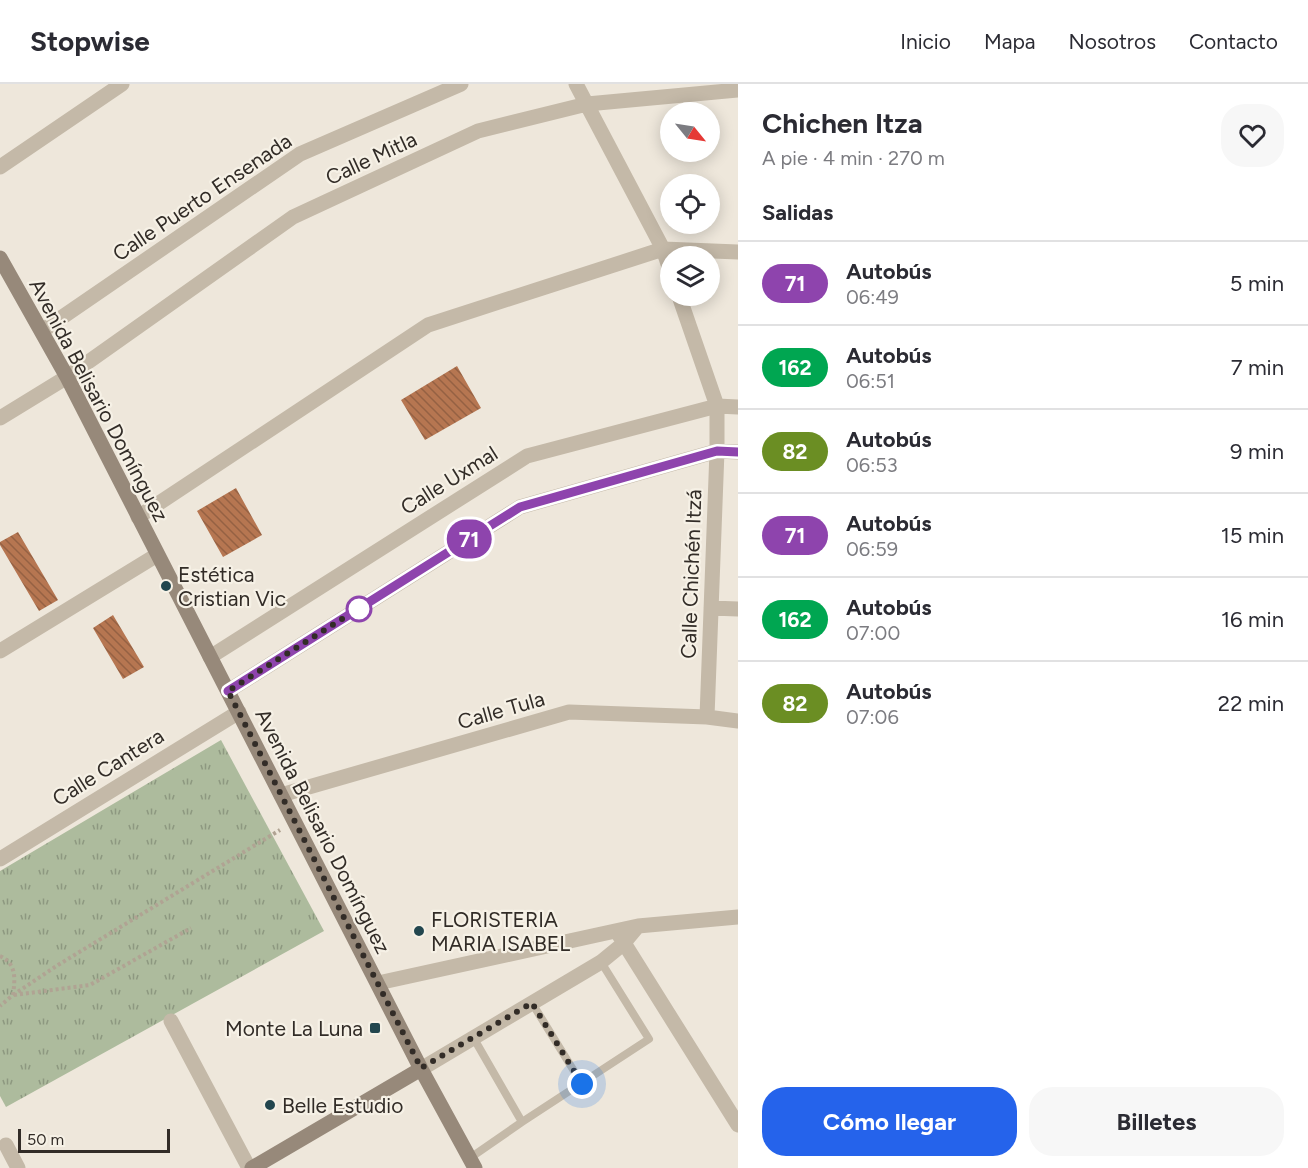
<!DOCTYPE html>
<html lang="es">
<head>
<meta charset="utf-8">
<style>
	body { margin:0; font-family:Figtree,sans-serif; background:#f7f7f7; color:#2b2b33; height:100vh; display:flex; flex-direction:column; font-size:22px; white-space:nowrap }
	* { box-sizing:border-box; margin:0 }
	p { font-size:20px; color:#7c7c81 }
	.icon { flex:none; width:33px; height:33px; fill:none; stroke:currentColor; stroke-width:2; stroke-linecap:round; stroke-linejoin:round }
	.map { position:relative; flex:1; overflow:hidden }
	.details { display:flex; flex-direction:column; background:#fff; width:570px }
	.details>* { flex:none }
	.badge { padding:0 12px; border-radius:20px; font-size:21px; line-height:39px }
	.needle { width:39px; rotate:120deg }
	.tools { position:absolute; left:660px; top:18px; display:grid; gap:12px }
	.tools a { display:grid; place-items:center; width:60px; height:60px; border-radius:50%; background:#fff; box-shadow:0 3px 15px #0003; font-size:30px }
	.scale { position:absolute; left:18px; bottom:15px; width:152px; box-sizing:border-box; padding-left:6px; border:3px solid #322c27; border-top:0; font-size:16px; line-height:21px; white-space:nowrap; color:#322c27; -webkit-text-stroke:4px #f6f1e6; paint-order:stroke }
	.you { position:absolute; width:30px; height:30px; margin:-15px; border:4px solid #fff; border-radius:50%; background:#1a73e8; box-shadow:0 0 0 9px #1a73e833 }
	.map>.badge { position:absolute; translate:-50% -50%; box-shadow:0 0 0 3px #fff }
	h2 { padding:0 24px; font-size:22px; line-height:54px }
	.round { display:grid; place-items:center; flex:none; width:63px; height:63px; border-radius:24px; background:#f7f7f7 }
	.overview { display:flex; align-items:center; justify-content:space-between; height:102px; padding:0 24px }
	h1 { font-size:28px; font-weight:700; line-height:45px }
	.action { display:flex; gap:12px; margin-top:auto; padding:12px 24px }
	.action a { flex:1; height:69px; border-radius:24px; background:#2563eb; color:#fff; font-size:24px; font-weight:700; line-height:69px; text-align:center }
	.action a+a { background:#f7f7f7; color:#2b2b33 }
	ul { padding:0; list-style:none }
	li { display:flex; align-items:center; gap:18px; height:84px; padding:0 24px; border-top:2px solid #e1e1e2 }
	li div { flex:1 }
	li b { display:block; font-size:22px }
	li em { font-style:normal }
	li .badge { min-width:66px; font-weight:700; text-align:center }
	header { display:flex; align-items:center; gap:36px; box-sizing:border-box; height:84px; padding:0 30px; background:#fff; border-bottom:2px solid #e1e1e2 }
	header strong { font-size:28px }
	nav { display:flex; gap:33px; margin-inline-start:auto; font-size:21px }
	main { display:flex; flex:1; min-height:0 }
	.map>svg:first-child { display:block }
	.grass { fill:url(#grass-tufts) }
	.building { fill:url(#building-back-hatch) }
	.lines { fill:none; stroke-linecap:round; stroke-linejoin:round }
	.path { stroke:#b0a393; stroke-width:4; stroke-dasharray:3 3; stroke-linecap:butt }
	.lane { stroke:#c4b9a8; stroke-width:8 }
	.street { stroke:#c4b9a8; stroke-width:15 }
	.secondary { stroke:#97897a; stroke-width:15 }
	.line-casing { stroke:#fff; stroke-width:14 }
	.line { stroke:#8e44ad; stroke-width:9 }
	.walk { stroke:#322c27; stroke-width:6; stroke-dasharray:0 10.8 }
	.poi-dot { fill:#22464e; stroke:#f6f1e6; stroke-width:2 }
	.stop-dot { fill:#fff; stroke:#8e44ad; stroke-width:3 }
	.labels { text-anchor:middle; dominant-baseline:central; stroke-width:4.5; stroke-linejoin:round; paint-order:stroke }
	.street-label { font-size:21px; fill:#322c27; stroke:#f6f1e6 }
	.poi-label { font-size:21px; fill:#322c27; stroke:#f6f1e6; text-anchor:start }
</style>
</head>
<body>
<header>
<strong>Stopwise</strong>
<nav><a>Inicio</a><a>Mapa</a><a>Nosotros</a><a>Contacto</a></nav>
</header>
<main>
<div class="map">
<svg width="738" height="1084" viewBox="0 0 738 1084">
	<defs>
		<pattern id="grass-tufts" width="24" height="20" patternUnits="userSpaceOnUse" patternTransform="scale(1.5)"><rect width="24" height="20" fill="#adbb9d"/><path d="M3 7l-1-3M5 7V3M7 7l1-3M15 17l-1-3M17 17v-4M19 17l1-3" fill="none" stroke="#8d9880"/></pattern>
		<pattern id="building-back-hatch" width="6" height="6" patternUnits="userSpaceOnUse" patternTransform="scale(1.5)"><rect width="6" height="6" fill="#b67651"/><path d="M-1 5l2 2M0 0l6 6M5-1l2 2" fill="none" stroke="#956143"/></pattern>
	</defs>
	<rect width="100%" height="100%" fill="#eee7db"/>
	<!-- grass -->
	<path class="grass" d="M221 656 324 847 6 1023 0 1012V787Z"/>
	<!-- building -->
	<path class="building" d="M457 282 481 324 425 356 401 316Z
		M236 404 262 451 223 473 197 427Z
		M18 448 58 516 39 527 0 461V458Z
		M113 531 144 583 123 595 93 544Z"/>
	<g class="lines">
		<!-- path -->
		<path class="path" d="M0 872C17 880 15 895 13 911L0 922
			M13 911 58 881 280 746
			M14 911 90 901 191 844"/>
		<!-- lane -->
		<path class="lane" d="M532 919 582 1000
			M473 953 522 1038 649 955 601 878
			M470 1074 522 1038"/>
		<!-- street -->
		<path class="street" d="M576 0 663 165 670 186
			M0 83 122 0
			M679 212 717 322V367L707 633
			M42 247 300 70 461 0
			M0 334 67 293 293 133 478 47 587 20 738 6
			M138 433 428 241 663 165 738 168
			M711 524 738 525
			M0 567 157 471
			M210 573 527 372 717 322 738 323
			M228 607 520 423 717 367 738 368
			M281 711 569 628 707 633 738 637
			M0 775 239 628
			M619 851 738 1041
			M378 899 638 842 738 833
			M171 937 249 1084
			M421 985 601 878 623 860 638 842
			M6 1061 18 1084"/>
		<!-- secondary -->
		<path class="secondary" d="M0 174 67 293 421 985 475 1084
			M252 1084 421 985"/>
	</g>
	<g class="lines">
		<defs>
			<path id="line" d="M228 607 520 423 717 367 738 368"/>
		</defs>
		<!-- line casing -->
		<use href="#line" class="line-casing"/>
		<!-- line -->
		<use href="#line" class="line"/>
		<!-- walk -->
		<path class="walk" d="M359 525 364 521 228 607 421 984 532 919 582 1000"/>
	</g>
	<!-- markers -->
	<g class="poi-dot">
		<circle cx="166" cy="502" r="6"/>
		<circle cx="419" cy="847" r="6"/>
		<rect x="369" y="938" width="12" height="12" rx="3"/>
		<circle cx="270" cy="1021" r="6"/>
	</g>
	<circle class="stop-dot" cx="359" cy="525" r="12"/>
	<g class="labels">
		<!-- street labels -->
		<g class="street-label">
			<text transform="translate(371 74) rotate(-25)">Calle Mitla</text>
			<text transform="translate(202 113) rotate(-34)">Calle Puerto Ensenada</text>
			<text transform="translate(99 316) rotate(62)">Avenida Belisario Domínguez</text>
			<text transform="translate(449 396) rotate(-32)">Calle Uxmal</text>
			<text transform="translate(691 490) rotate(-88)">Calle Chichén Itzá</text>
			<text transform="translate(501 626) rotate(-16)">Calle Tula</text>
			<text transform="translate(108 683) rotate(-32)">Calle Cantera</text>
			<text transform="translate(323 747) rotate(63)">Avenida Belisario Domínguez</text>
		</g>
		<!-- poi labels -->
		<g class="poi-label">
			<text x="178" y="490">Estética<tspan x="178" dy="24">Cristian Vic</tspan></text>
			<text x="431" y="835">FLORISTERIA<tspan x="431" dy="24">MARIA ISABEL</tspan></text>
			<text x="363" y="944" text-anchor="end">Monte La Luna</text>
			<text x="282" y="1021">Belle Estudio</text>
		</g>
	</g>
</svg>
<div class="tools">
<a><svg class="needle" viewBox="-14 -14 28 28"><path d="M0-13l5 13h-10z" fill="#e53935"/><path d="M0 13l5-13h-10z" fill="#7c7c81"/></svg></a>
<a><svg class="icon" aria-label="locate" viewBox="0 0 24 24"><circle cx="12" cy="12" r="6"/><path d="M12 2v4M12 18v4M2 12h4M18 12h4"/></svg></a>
<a><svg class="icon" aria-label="layers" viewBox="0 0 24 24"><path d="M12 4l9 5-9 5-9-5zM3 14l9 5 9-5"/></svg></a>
</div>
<div class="scale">50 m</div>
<div class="you" style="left:582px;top:1000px"></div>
<b class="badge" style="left:469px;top:455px;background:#8e44ad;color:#fff">71</b>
</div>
<section class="details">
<div class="overview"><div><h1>Chichen Itza</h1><p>A pie · 4 min · 270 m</p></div><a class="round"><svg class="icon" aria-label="heart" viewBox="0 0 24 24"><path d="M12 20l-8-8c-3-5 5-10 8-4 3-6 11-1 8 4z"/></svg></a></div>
<h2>Salidas</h2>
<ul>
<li><span class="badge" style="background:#8e44ad;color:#fff">71</span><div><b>Autobús</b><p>06:49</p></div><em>5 min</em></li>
<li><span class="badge" style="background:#00a651;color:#fff">162</span><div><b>Autobús</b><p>06:51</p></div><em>7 min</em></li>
<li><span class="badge" style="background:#6b8e23;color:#fff">82</span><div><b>Autobús</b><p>06:53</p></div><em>9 min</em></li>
<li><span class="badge" style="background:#8e44ad;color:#fff">71</span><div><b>Autobús</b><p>06:59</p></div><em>15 min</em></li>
<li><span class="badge" style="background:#00a651;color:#fff">162</span><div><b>Autobús</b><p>07:00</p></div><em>16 min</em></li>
<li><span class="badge" style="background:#6b8e23;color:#fff">82</span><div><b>Autobús</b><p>07:06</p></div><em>22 min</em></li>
</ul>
<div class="action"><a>Cómo llegar</a><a>Billetes</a></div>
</section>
</main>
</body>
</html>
